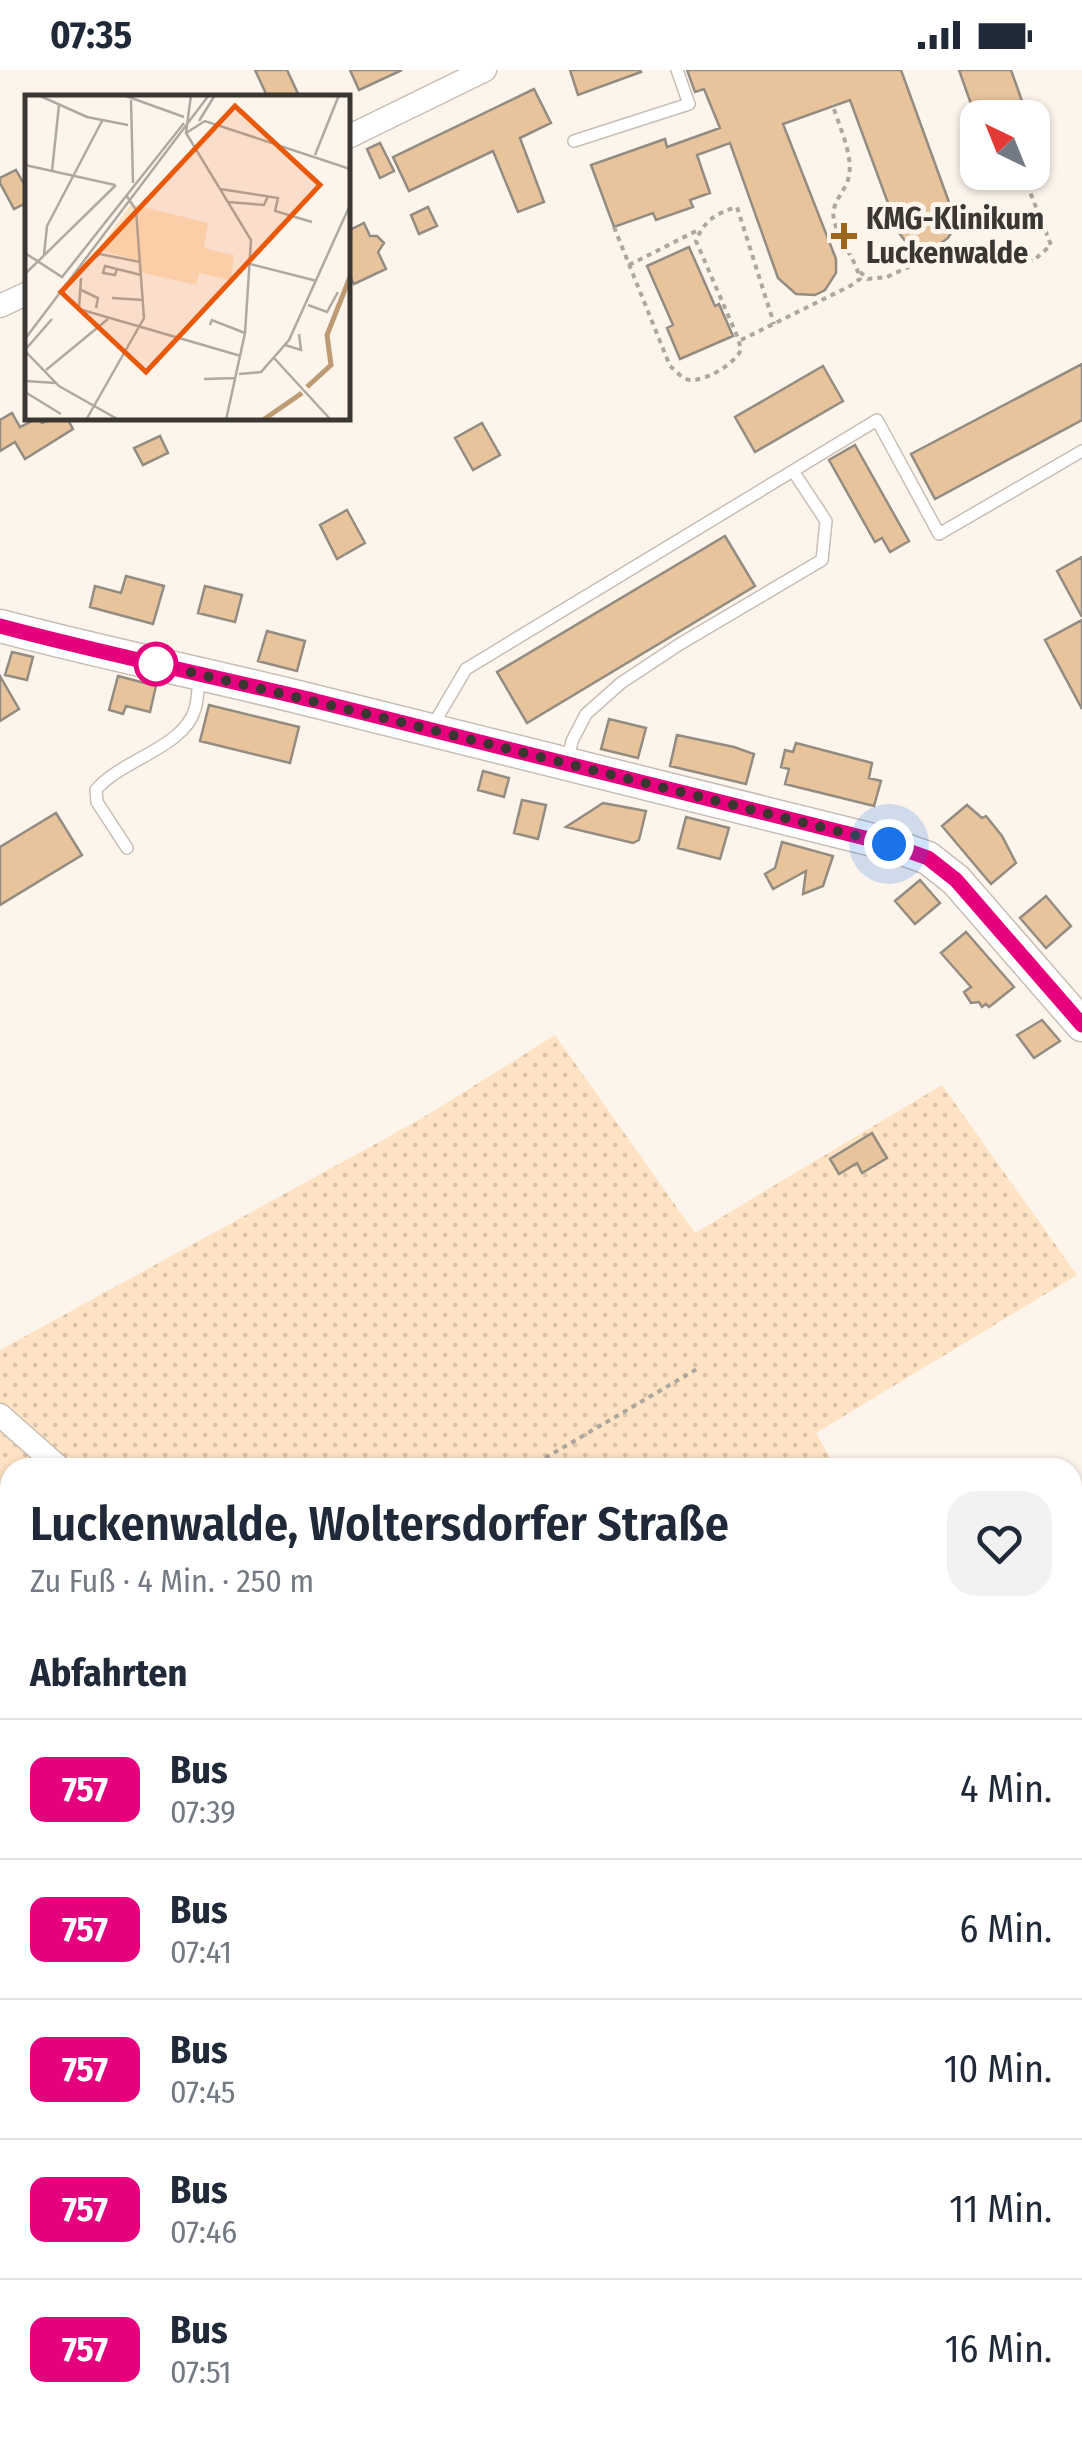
<!DOCTYPE html>
<html lang="de">
<head>
<meta charset="utf-8">
<style>
	body { margin:0; font-family:"Fira Sans Condensed",sans-serif; background:#f2f2f3; color:#1f2937; height:100vh; display:flex; flex-direction:column; font-size:38px; white-space:nowrap }
	* { box-sizing:border-box; margin:0 }
	p { font-size:32px; color:#747a83 }
	.icon { flex:none; width:55px; height:55px; fill:none; stroke:currentColor; stroke-width:2; stroke-linecap:round; stroke-linejoin:round }
	.map { position:relative; flex:1; overflow:hidden }
	.details { position:absolute; left:0px; top:1388px; width:1082px; height:982px; display:flex; flex-direction:column; background:#fff; border-radius:30px 30px 0 0; box-shadow:0 2px 8px #0004 }
	.details>* { flex:none }
	.badge { padding:0 20px; border-radius:15px; font-size:35px; line-height:65px }
	.needle { width:65px; rotate:317deg }
	.tools { position:absolute; left:960px; top:30px; display:grid; gap:20px }
	.tools a { display:grid; place-items:center; width:90px; height:90px; border-radius:20px; background:#fff; box-shadow:0 2px 8px #0004; font-size:50px }
	.you { position:absolute; width:50px; height:50px; margin:-25px; border:8px solid #fff; border-radius:50%; background:#1a73e8; box-shadow:0 0 0 15px #1a73e833 }
	.map>.badge { position:absolute; translate:-50% -50%; box-shadow:0 0 0 5px #fff }
	h2 { padding:0 30px; font-size:38px; line-height:90px }
	.round { display:grid; place-items:center; flex:none; width:105px; height:105px; border-radius:30px; background:#f2f2f3 }
	.summary { display:flex; align-items:center; justify-content:space-between; height:170px; padding:0 30px }
	h1 { font-size:48px; font-weight:600; line-height:75px }
	ul { padding:0; list-style:none }
	li { display:flex; align-items:center; gap:30px; height:140px; padding:0 30px; border-top:2px solid #e0e1e3 }
	li div { flex:1 }
	li b { display:block; font-size:38px }
	li em { font-style:normal }
	li .badge { min-width:110px; font-weight:700; text-align:center }
	.status { display:flex; justify-content:space-between; align-items:center; height:70px; padding:0 50px; background:#fff; direction:ltr }
	.status svg { height:28px; fill:currentColor }
	.map>svg:first-child { display:block }
	.park { fill:url(#park-dots) }
	.building { fill:#e7c49c; stroke:#958c81; stroke-width:2.5 }
	.lines { fill:none; stroke-linecap:round; stroke-linejoin:round }
	.lane-casing { stroke:#c8beb3; stroke-width:14 }
	.street-casing { stroke:#c8beb3; stroke-width:25 }
	.secondary-casing { stroke:#c8beb3; stroke-width:35 }
	.path { stroke:#ada79f; stroke-width:4; stroke-dasharray:5 5; stroke-linecap:butt }
	.lane { stroke:#fff; stroke-width:11 }
	.street { stroke:#fff; stroke-width:22 }
	.secondary { stroke:#fff; stroke-width:32 }
	.line-casing { stroke:#fff; stroke-width:22 }
	.line { stroke:#e6007e; stroke-width:15 }
	.walk { stroke:#3a3631; stroke-width:10; stroke-dasharray:0 18 }
	.poi-dot { fill:#9b671d; stroke:#fdf5ec; stroke-width:4 }
	.stop-dot { fill:#fff; stroke:#e6007e; stroke-width:5 }
	.labels { text-anchor:middle; dominant-baseline:central; stroke-width:10; stroke-linejoin:round; paint-order:stroke }
	.poi-label { font-size:30px; font-weight:bold; fill:#3a3631; stroke:#fdf5ec; text-anchor:start }
	.inset-river { fill:none; stroke:#bd9b74; stroke-width:5 }
	.inset-road { fill:none; stroke:#afa9a1; stroke-width:2.5 }
	.view { fill:#e8590c; fill-opacity:0.15; stroke:#e8590c; stroke-width:5 }
	.inset-edge { fill:none; stroke:#3a3631; stroke-width:5 }
</style>
</head>
<body>
<div class="status"><b>07:35</b><svg viewBox="0 0 49 12"><path d="M0 12V9h3v3zM5 12V6h3v6zM10 12V3h3v9zM15 12V0h3v12zM26 1h20v11H26zM47 4h2v5h-2z"/></svg></div>
<div class="map">
<svg width="1082" height="2368" viewBox="0 0 1082 2368">
	<defs>
		<pattern id="park-dots" width="8" height="8" patternUnits="userSpaceOnUse" patternTransform="scale(2.5)"><rect width="8" height="8" fill="#ffe3c4"/><path d="M2 2h.1M6 6h.1" fill="none" stroke="#dbc3a9" stroke-width="1.8" stroke-linecap="round"/></pattern>
	</defs>
	<rect width="100%" height="100%" fill="#fdf5ec"/>
	<!-- park -->
	<path class="park" d="M555 965 695 1163 942 1015 1077 1205 816 1363 835 1397 10 1398V1836L0 1842V1280L419 1050Z"/>
	<!-- building -->
	<path class="building" d="M255 0H287L300 28H268Z
		M350 0H402L359 20Z
		M570 0H640L641 2 578 25Z
		M687 0H901L954 146 953 160 948 168 933 179H922L906 172 899 163 850 30 783 54 836 189V203L825 220 815 225 796 224 778 208 730 73 697 85 710 123 690 130 693 137 656 150 653 143 614 157 591 95 665 69 667 77 720 58 704 19 695 22Z
		M959 0H1011L1028 48H976Z
		M534 19 551 53 520 68 544 132 518 142 493 81 409 121 393 87Z
		M380 73 394 101 380 108 367 79Z
		M16 100 28 121V132L14 139 0 113V108Z
		M428 137 437 156 419 164 411 145Z
		M364 153 370 166H377L384 173 378 182 386 199 354 214 348 203V165L351 163 350 160Z
		M689 177 715 236 719 234 733 266 680 289 667 258 673 255 647 196Z
		M1082 294V350L935 429 911 384Z
		M823 296 843 331 755 382 735 347Z
		M12 343 20 357 38 348 42 353 54 348H67L73 359 25 389 15 372 0 381V350Z
		M482 353 500 385 473 400 455 368Z
		M160 366 168 383 143 395 134 378Z
		M855 375 909 471 890 482 882 468 875 472 829 390Z
		M347 440 365 473 337 489 320 455Z
		M725 466 755 516 527 653 497 602Z
		M1082 487V547L1057 501Z
		M126 506 164 516 153 554 90 537 95 516 121 523Z
		M205 516 242 525 235 552 198 543Z
		M1082 550V639L1045 570Z
		M267 561 305 571 297 601 258 591Z
		M12 582 33 587 27 610 5 605Z
		M0 606 19 639 0 651Z
		M118 606 156 616 150 642 126 636 123 644 109 640Z
		M209 635 299 657 290 693 200 671Z
		M609 649 646 658 638 688 601 679Z
		M677 665 734 677 754 684 746 714 670 696Z
		M796 673 872 693 869 708 881 711 874 736 785 714 789 699 781 697 785 680 793 682Z
		M483 701 509 708 504 727 478 720Z
		M522 730 546 735 538 769 514 763Z
		M603 733 646 741 639 770 633 773 566 757Z
		M967 735 982 748 986 746 1002 766 1016 793 991 814 942 756Z
		M56 743 82 785 0 835V777Z
		M686 747 729 758 720 789 678 778Z
		M782 772 833 786 823 816 803 824 806 801 773 819 765 804 775 798Z
		M920 810 940 833 915 854 895 831Z
		M1046 826 1071 856 1046 878 1020 848Z
		M966 862 1014 917 989 937 986 934 982 937 979 932 971 933 964 922 971 917 941 883Z
		M1042 950 1060 971 1034 988 1017 965Z
		M872 1063 887 1088 862 1103 857 1093 839 1104 830 1089Z"/>
	<g class="lines">
		<defs>
			<path id="lane" d="M574 71 689 34 677 0
				M433 655 466 599 877 350 939 464 1082 381
				M568 689 572 671 586 644 621 613 680 574 822 490 826 451 793 401
				M127 778 97 732 96 720C120 690 184 678 195 639 198 629 198 618 199 607
				M6 1939 10 1890
				M195 2360 200 2363 233 2360"/>
			<path id="street" d="M348 67 485 0
				M0 236 28 223
				M0 1345 60 1398
				M1072 1943 1082 1938
				M821 2360 823 2368
				M473 2368 474 2360"/>
			<path id="secondary" d="M0 556C98 582 196 602 294 626 493 674 691 725 889 774L928 788 956 810 1082 955"/>
		</defs>
		<!-- lane casing -->
		<use href="#lane" class="lane-casing"/>
		<!-- street casing -->
		<use href="#street" class="street-casing"/>
		<!-- secondary casing -->
		<use href="#secondary" class="secondary-casing"/>
		<!-- path -->
		<path class="path" d="M614 157 670 296C676 301 683 310 691 310 708 310 734 294 741 280L738 268 696 171C704 150 717 143 737 137L774 254
			M629 195 700 159
			M860 202 868 209 887 207 932 186 968 174 1011 191H1033L1051 175 1022 102
			M741 270 850 216 860 209C856 189 839 171 834 150 830 132 846 122 849 106 853 84 839 56 833 36
			M528 1398 697 1299"/>
		<!-- lane -->
		<use href="#lane" class="lane"/>
		<!-- street -->
		<use href="#street" class="street"/>
		<!-- secondary -->
		<use href="#secondary" class="secondary"/>
	</g>
	<g class="lines">
		<defs>
			<path id="line" d="M0 556C105 584 211 606 316 631 507 678 698 727 889 774L928 788 956 810 1082 955"/>
		</defs>
		<!-- line casing -->
		<use href="#line" class="line-casing"/>
		<!-- line -->
		<use href="#line" class="line"/>
		<!-- walk -->
		<path class="walk" d="M156 594 392 650 889 774"/>
	</g>
	<!-- markers -->
	<path class="poi-dot" d="M839 151h10v10h10v10h-10v10h-10v-10h-10v-10h10z"/>
	<circle class="stop-dot" cx="156" cy="594" r="20"/>
	<g class="labels">
		<!-- poi labels -->
		<g class="poi-label">
			<text x="866" y="149">KMG-Klinikum<tspan x="866" dy="34">Luckenwalde</tspan></text>
		</g>
	</g>
	<!-- overview -->
	<g transform="translate(25 25)">
		<rect width="325" height="325" fill="#fdf5ec"/>
		<path d="M106 109 183 128 179 153 209 160 206 185 174 178 171 190 114 177 112 165 73 155Z" fill="#ffe3c4"/>
		<path class="inset-river" d="M282 292 306 270 302 240 325 182M238 325 277 298"/>
		<path class="inset-road" d="M13 0 62 22 103 30M98 0 159 22M166 0 161 38 226 145 220 238 201 325M106 5 108 88M174 26 190 0M161 38 180 26 325 74M290 60 314 0M0 70 90 90M27 76 34 10M195 94 253 103 250 116 287 127M203 107 239 110 243 101M0 158 37 182 159 28M19 160 22 131 77 26M68 164 75 159 115 167M225 169 292 186M92 174 90 180 78 178 80 171 116 180M0 179 91 90M56 183 54 214 216 261M54 194 73 203 71 213M87 203 118 205M283 210 302 217 313 197M185 230 187 225 220 238M0 244 184 0M260 250 276 255 274 239M0 255 27 224M0 256 34 291 94 325M249 263 306 325M21 275 83 224M214 279 236 277 264 245 325 110M179 284 211 283M0 286 31 288M0 297 36 319M61 325 119 223 111 115 101 100"/>
		<path class="view" d="M210 11 295 90 121 277 36 197Z"/>
		<rect width="325" height="325" class="inset-edge"/>
	</g>
</svg>
<div class="tools">
<a><svg class="needle" viewBox="-14 -14 28 28"><path d="M0-13l5 13h-10z" fill="#e53935"/><path d="M0 13l5-13h-10z" fill="#747a83"/></svg></a>
</div>
<div class="you" style="left:889px;top:774px"></div>
<section class="details">
<div class="summary"><div><h1>Luckenwalde, Woltersdorfer Straße</h1><p>Zu Fuß · 4 Min. · 250 m</p></div><a class="round"><svg class="icon" aria-label="heart" viewBox="0 0 24 24"><path d="M12 20l-8-8c-3-5 5-10 8-4 3-6 11-1 8 4z"/></svg></a></div>
<h2>Abfahrten</h2>
<ul>
<li><span class="badge" style="background:#e6007e;color:#fff">757</span><div><b>Bus</b><p>07:39</p></div><em>4 Min.</em></li>
<li><span class="badge" style="background:#e6007e;color:#fff">757</span><div><b>Bus</b><p>07:41</p></div><em>6 Min.</em></li>
<li><span class="badge" style="background:#e6007e;color:#fff">757</span><div><b>Bus</b><p>07:45</p></div><em>10 Min.</em></li>
<li><span class="badge" style="background:#e6007e;color:#fff">757</span><div><b>Bus</b><p>07:46</p></div><em>11 Min.</em></li>
<li><span class="badge" style="background:#e6007e;color:#fff">757</span><div><b>Bus</b><p>07:51</p></div><em>16 Min.</em></li>
</ul>
</section>
</div>
</body>
</html>
